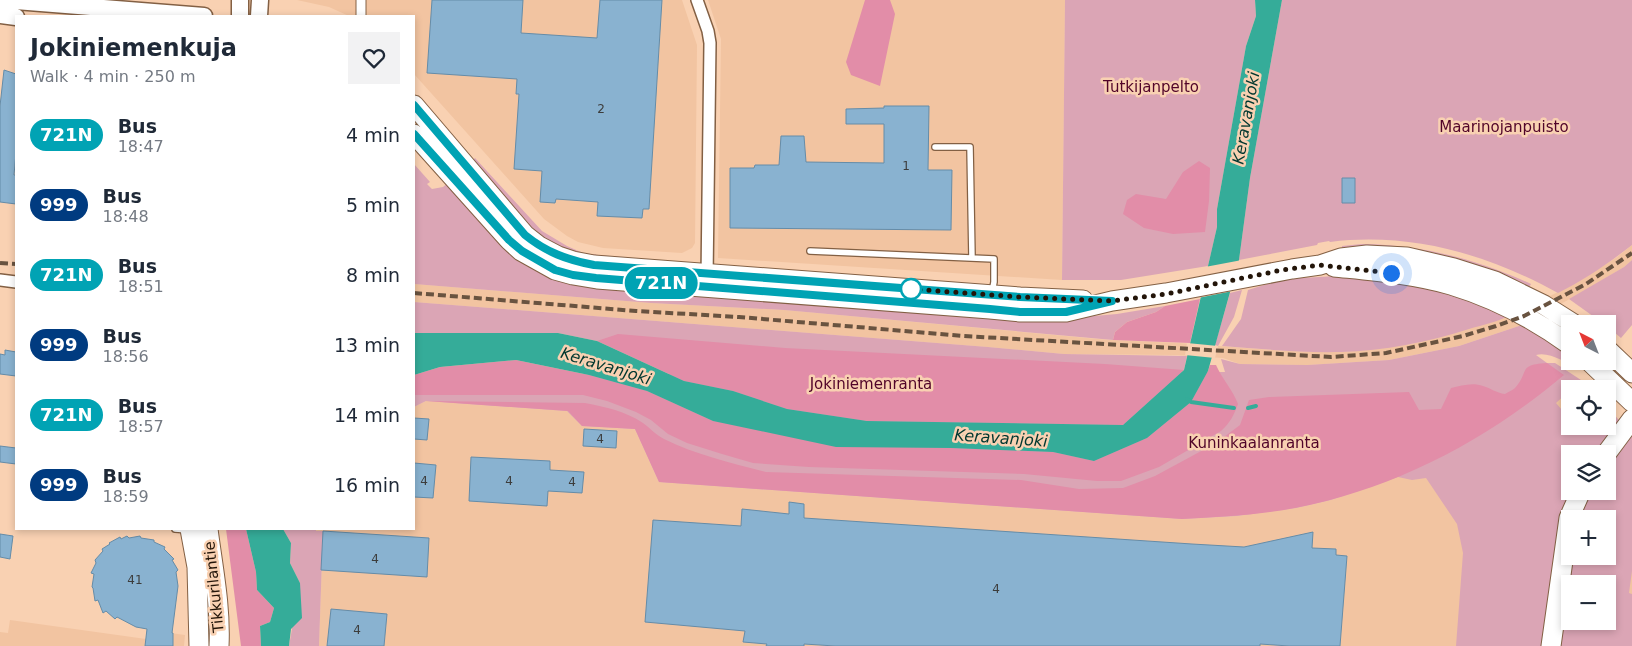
<!DOCTYPE html>
<html lang="en">
<head>
<meta charset="utf-8">
<style>
	body { margin:0; font-family:"DejaVu Sans",sans-serif; background:#f2f2f3; color:#1f2937; height:100vh; display:flex; flex-direction:column; font-size:19px; white-space:nowrap }
	* { box-sizing:border-box; margin:0 }
	p { font-size:16px; color:#747a83 }
	.icon { flex:none; width:28px; height:28px; fill:none; stroke:currentColor; stroke-width:2; stroke-linecap:round; stroke-linejoin:round }
	.map { position:relative; flex:1; overflow:hidden }
	.sheet { position:absolute; left:15px; top:15px; width:400px; height:515px; display:flex; flex-direction:column; background:#fff; border-radius:0px; box-shadow:0 2px 8px #0003 }
	.sheet>* { flex:none }
	.badge { padding:0 10px; border-radius:16px; font-size:18px; line-height:32px }
	.needle { width:32px; rotate:318deg }
	.controls { position:absolute; left:1561px; top:315px; display:grid; gap:10px }
	.controls a { display:grid; place-items:center; width:55px; height:55px; border-radius:0px; background:#fff; box-shadow:0 2px 8px #0003; font-size:25px }
	.you { position:absolute; width:25px; height:25px; margin:-12px; border:4px solid #fff; border-radius:50%; background:#1a73e8; box-shadow:0 0 0 8px #1a73e833 }
	.map>.badge { position:absolute; translate:-50% -50%; box-shadow:0 0 0 2px #fff }
	.round { display:grid; place-items:center; flex:none; width:52px; height:52px; border-radius:0px; background:#f2f2f3 }
	.head { display:flex; align-items:center; justify-content:space-between; height:85px; padding:0 15px }
	h1 { font-size:24px; font-weight:600; line-height:38px }
	ul { padding:0; list-style:none }
	li { display:flex; align-items:center; gap:15px; height:70px; padding:0 15px }
	li div { flex:1 }
	li b { display:block; font-size:19px }
	li em { font-style:normal }
	li .badge { min-width:55px; font-weight:700; text-align:center }
	.map>svg:first-child { display:block }
	.built { fill:#f2c4a1; fill-rule:evenodd }
	.green { fill:#dba5b5; fill-rule:evenodd }
	.forest { fill:#e28da8 }
	.water { fill:#35ac99 }
	.pier { fill:#f9d1b2 }
	.lines { fill:none; stroke-linecap:round; stroke-linejoin:round }
	.stream { stroke:#35ac99; stroke-width:4 }
	.building { fill:#89b2d0; stroke:#658ca8 }
	.service-casing { stroke:#836044; stroke-width:8 }
	.pedestrian-casing { stroke:#836044; stroke-width:11 }
	.minor-casing { stroke:#836044; stroke-width:14 }
	.secondary-casing { stroke:#836044; stroke-width:19 }
	.primary-casing { stroke:#836044; stroke-width:21 }
	.service { stroke:#fff; stroke-width:5.5 }
	.pedestrian { stroke:#fff; stroke-width:9 }
	.minor { stroke:#fff; stroke-width:11 }
	.secondary { stroke:#fff; stroke-width:16 }
	.primary { stroke:#fff; stroke-width:19 }
	.rail { stroke:#695340; stroke-width:4; stroke-dasharray:8 4; stroke-linecap:butt }
	.line-casing { stroke:#fff; stroke-width:11 }
	.line { stroke:#00a3b4; stroke-width:8 }
	.walk { stroke:#231509; stroke-width:5; stroke-dasharray:0 9 }
	.stop-dot { fill:#fff; stroke:#00a3b4; stroke-width:2.5 }
	.labels { text-anchor:middle; dominant-baseline:central; stroke-width:5; stroke-linejoin:round; paint-order:stroke }
	.number-label { font-size:12px; fill:#3c3c3b }
	.park-label { font-size:15px; fill:#510429; stroke:#f9d1b2 }
	.street-label { font-size:15px; fill:#231509; stroke:#f9d1b2 }
	.water-label { font-size:16px; font-style:italic; fill:#00372f; stroke:#f9d1b2 }
</style>
</head>
<body>
<div class="map">
<svg width="1632" height="646" viewBox="0 0 1632 646">
	<rect width="100%" height="100%" fill="#f9d1b2"/>
	<!-- built -->
	<path class="built" d="M297 0H682L697 45 695 243 692 248 682 253 603 248 578 242 567 236 544 219 414 74V16H349L329 7Z
		M708 0H1065L1062 280 718 258 721 39Z
		M1632 245V260L1624 267 1584 291 1523 325 1510 329 1459 346 1389 360 1307 365 1240 364 1223 358 1178 355 1064 354 988 347 414 302V284L651 303 784 310 1109 340 1179 343 1286 351 1342 352 1412 344 1506 318 1576 283 1617 257Z
		M1564 375 1581 389H1570V426H1608L1632 437V646H319L323 531H315L316 529H414V407L426 401 568 411 582 426 635 429 659 482 1182 519 1237 516 1296 508 1331 500 1369 487ZM1570 454H1608V491H1570ZM1570 519H1608V556H1570ZM1570 584H1608V621H1570Z
		M10 620 146 639 148 630 185 635 184 646H0V632L8 633Z"/>
	<!-- green -->
	<path class="green" d="M1065 0H1255L1256 16 1246 46 1217 209V227L1208 266 1121 280H1062Z
		M1282 0H1632V245C1609 263 1584 280 1558 293 1488 254 1410 232 1330 242L1329 241 1318 243 1317 245 1239 260 1250 178Z
		M475 158 542 231 567 246 583 253 598 255 678 262H607L562 251 536 234 471 162Z
		M414 164 430 182 427 184 432 189 443 187 448 183 503 245 1060 319 1117 314 1165 306 1156 312 1127 322 1115 332 1113 340 784 310 651 303 414 284Z
		M1362 244C1423 245 1476 259 1531 284L1528 289 1342 250V246Z
		M1632 260V325L1621 338 1608 327V324H1604L1569 299 1624 267Z
		M1337 276 1424 286 1475 303 1509 316C1497 322 1482 325 1469 329 1428 342 1384 351 1341 352 1301 353 1262 349 1222 346L1241 319 1248 290 1283 279Z
		M1242 290 1234 317 1218 346 1215 345 1230 293Z
		M414 302 988 347 1064 354 1187 356 1184 370 867 421 597 341 558 333H414Z
		M1522 325 1570 353V361H1581L1582 363 1578 368C1566 363 1549 351 1536 355L1547 363H1555L1581 380 1556 403 1562 410 1570 402V426H1608V407L1632 436V571L1629 593 1632 594V646H1456L1463 553 1457 524 1426 478 1412 480 1398 477 1331 500 1296 508 1237 516 1182 519 659 482 635 429 582 426 567 411 426 401 414 407V375L1225 372 1221 359 1240 364 1307 365 1389 360 1459 346ZM1570 454H1608V491H1570ZM1570 519H1608V556H1570ZM1570 584H1608V621H1570Z
		M283 529H316V531H323L319 646H289L300 583 290 563 291 543Z"/>
	<!-- forest -->
	<path class="forest" d="M865 0H890L895 14 880 86 851 75 846 62Z
		M1199 161 1210 168 1209 201 1205 232 1173 234 1144 228 1123 214 1127 200 1136 194 1166 199 1183 172Z
		M1200 299 1190 343 1113 340 1115 332 1127 322 1156 312 1165 306Z
		M618 334 785 348 1105 364 1184 370 1123 425 867 421 787 409 733 391 684 381 597 341Z
		M516 360 589 375 647 391 713 421 951 448 1053 452 1094 461 1147 438 1191 402 1208 371 1210 365H1216C1222 379 1233 390 1238 404 1234 415 1230 423 1221 431L1159 467 1121 481H1097L1024 474 809 467 753 463 722 454 687 443 668 434 651 420 636 412 607 401 583 395H414V375L440 367Z
		M1547 363 1564 375C1487 440 1395 489 1295 508 1258 515 1220 517 1182 519L659 482 635 429 582 426 568 411 426 401 585 403C606 407 625 411 643 423 650 428 656 435 664 439 696 455 732 463 766 472L1021 480 1079 489 1123 488 1155 476 1216 443 1240 425 1249 400 1269 397 1409 392 1419 410 1441 409 1451 388C1461 386 1472 382 1483 386 1491 388 1496 393 1505 394 1508 392 1513 390 1515 388 1530 371 1517 365 1547 363Z
		M226 529H246L256 572 257 590 274 608 270 622 260 626 261 646H241Z"/>
	<!-- water -->
	<path class="water" d="M1255 0H1282L1250 178 1239 260 1208 371 1191 402 1147 438 1094 461 1053 452 951 448 836 447 713 421 647 391 589 375 516 360 440 367 414 375V333H558L597 341 684 381 733 391 787 409 867 421 1123 425 1184 370 1217 227V209L1246 46 1256 16Z
		M246 529H283L291 543 290 563 300 583 302 618 291 629 289 646H261L260 626 270 622 274 608 257 590 256 572Z"/>
	<!-- pier -->
	<path class="pier" d="M1242 260 1233 291 1198 298 1205 267Z
		M1187 343 1218 346 1215 358 1185 355Z"/>
	<g class="lines">
		<!-- stream -->
		<path class="stream" d="M1187 399 1191 402 1234 408
			M1248 408 1256 406"/>
	</g>
	<!-- building -->
	<path class="building" d="M432 0H523L521 33 597 38 600 0H662L649 209H643L642 218 597 216 598 202 556 199 555 203 540 202 542 171 514 169 519 94H516L517 79 427 73Z
		M4 70 16 74V153L14 175H16V204L0 202V106Z
		M884 106H929L928 170H952L951 230 730 228V168H754L755 165H779L781 136H804L806 162 884 163V124H846V109L884 108Z
		M1342 178H1355V203H1342Z
		M5 350 16 352V376L0 374V354L5 355Z
		M414 418 429 419 427 440 414 439Z
		M584 429 617 431 616 448 583 446Z
		M0 446 16 448V464L0 462Z
		M471 457 550 461V470L584 472 582 493 548 491 547 506 469 501Z
		M414 463 436 465 433 498 414 497Z
		M789 502 804 504V518L1192 544 1244 547 1313 532 1312 548 1336 549V555L1347 556 1340 646H1289L1260 644V646H835L804 644V646H766L767 644 743 642 745 631 645 622 653 520 741 526 742 509 789 514Z
		M323 531 429 538 427 577 321 570Z
		M0 534 13 536 10 559 0 557Z
		M127 536 129 538 140 536 141 538 154 540V542L165 547 164 549 174 559 172 560 178 570 176 572 178 586 172 633H173V646H145L147 629 136 627 117 617 115 619 106 611 103 613 98 600 95 601 93 588 92 587 94 574 91 573 96 563 95 560 103 551 102 549 110 544 109 543 120 537 121 539Z
		M331 609 387 614 384 646H327Z"/>
	<g class="lines">
		<defs>
			<path id="service" d="M935 147H970L972 258
				M810 251 994 259V282L992 292
				M175 529 188 530"/>
			<path id="pedestrian" d="M361 16V0"/>
			<path id="minor" d="M697 0 708 31 710 43 707 278
				M0 280 16 282"/>
			<path id="secondary" d="M3 0 204 16
				M0 15 16 17
				M240 16V0
				M259 16 260 0"/>
			<path id="primary" d="M414 105 525 235 539 246 558 256 573 261 594 265 1020 297 1083 300
				M414 134 509 240 521 251 555 270 573 275 597 279 990 309 1020 312H1066L1112 301 1166 293 1292 269 1320 265 1341 258 1367 255 1407 257 1454 268 1495 281 1544 305 1574 324
				M1334 267C1373 271 1413 274 1451 285 1494 298 1534 319 1570 345
				M1608 350 1632 373
				M1589 361 1632 402
				M1606 454 1632 419
				M190 529 197 567 199 646
				M208 529C213 568 221 607 219 646
				M1551 646 1569 518 1581 491"/>
		</defs>
		<!-- service casing -->
		<use href="#service" class="service-casing"/>
		<!-- pedestrian casing -->
		<use href="#pedestrian" class="pedestrian-casing"/>
		<!-- minor casing -->
		<use href="#minor" class="minor-casing"/>
		<!-- secondary casing -->
		<use href="#secondary" class="secondary-casing"/>
		<!-- primary casing -->
		<use href="#primary" class="primary-casing"/>
		<!-- service -->
		<use href="#service" class="service"/>
		<!-- pedestrian -->
		<use href="#pedestrian" class="pedestrian"/>
		<!-- minor -->
		<use href="#minor" class="minor"/>
		<!-- secondary -->
		<use href="#secondary" class="secondary"/>
		<!-- primary -->
		<use href="#primary" class="primary"/>
		<!-- rail -->
		<path class="rail" d="M0 263 16 264
			M414 293 636 311 739 317 964 336 1331 357 1386 353 1463 336 1496 326 1524 316 1586 284 1632 253"/>
	</g>
	<g class="lines">
		<defs>
			<path id="line" d="M414 105 525 235C546 252 567 260 594 265L1020 297 1112 301 1066 312H1020L990 309 596 278 573 275 555 270 522 251 509 240 414 134"/>
		</defs>
		<!-- line casing -->
		<use href="#line" class="line-casing"/>
		<!-- line -->
		<use href="#line" class="line"/>
		<!-- walk -->
		<path class="walk" d="M911 289 1020 297 1112 301 1166 294 1282 270 1320 265 1391 273"/>
	</g>
	<!-- markers -->
	<circle class="stop-dot" cx="911" cy="289" r="10"/>
	<g class="labels">
		<!-- number labels -->
		<g class="number-label">
			<text x="601" y="109">2</text>
			<text x="906" y="166">1</text>
			<text x="600" y="439">4</text>
			<text x="424" y="481">4</text>
			<text x="509" y="481">4</text>
			<text x="572" y="482">4</text>
			<text x="375" y="559">4</text>
			<text x="135" y="580">41</text>
			<text x="996" y="589">4</text>
			<text x="357" y="630">4</text>
		</g>
		<!-- park labels -->
		<g class="park-label">
			<text x="1151" y="87">Tutkijanpelto</text>
			<text x="1504" y="127">Maarinojanpuisto</text>
			<text x="871" y="384">Jokiniemenranta</text>
			<text x="1254" y="443">Kuninkaalanranta</text>
		</g>
		<!-- street labels -->
		<g class="street-label">
			<text transform="translate(214 587) rotate(-96)">Tikkurilantie</text>
		</g>
		<!-- water labels -->
		<g class="water-label">
			<text transform="translate(1246 118) rotate(-80)">Keravanjoki</text>
			<text transform="translate(606 366) rotate(17)">Keravanjoki</text>
			<text transform="translate(1001 438) rotate(4)">Keravanjoki</text>
		</g>
	</g>
</svg>
<div class="controls">
<a><svg class="needle" viewBox="-14 -14 28 28"><path d="M0-13l5 13h-10z" fill="#e53935"/><path d="M0 13l5-13h-10z" fill="#747a83"/></svg></a>
<a><svg class="icon" aria-label="locate" viewBox="0 0 24 24"><circle cx="12" cy="12" r="6"/><path d="M12 2v4M12 18v4M2 12h4M18 12h4"/></svg></a>
<a><svg class="icon" aria-label="layers" viewBox="0 0 24 24"><path d="M12 4l9 5-9 5-9-5zM3 14l9 5 9-5"/></svg></a>
<a>+</a>
<a>−</a>
</div>
<div class="you" style="left:1391px;top:273px"></div>
<b class="badge" style="left:661px;top:283px;background:#00a3b4;color:#fff">721N</b>
<section class="sheet">
<div class="head"><div><h1>Jokiniemenkuja</h1><p>Walk · 4 min · 250 m</p></div><a class="round"><svg class="icon" aria-label="heart" viewBox="0 0 24 24"><path d="M12 20l-8-8c-3-5 5-10 8-4 3-6 11-1 8 4z"/></svg></a></div>
<ul>
<li><span class="badge" style="background:#00a3b4;color:#fff">721N</span><div><b>Bus</b><p>18:47</p></div><em>4 min</em></li>
<li><span class="badge" style="background:#003b80;color:#fff">999</span><div><b>Bus</b><p>18:48</p></div><em>5 min</em></li>
<li><span class="badge" style="background:#00a3b4;color:#fff">721N</span><div><b>Bus</b><p>18:51</p></div><em>8 min</em></li>
<li><span class="badge" style="background:#003b80;color:#fff">999</span><div><b>Bus</b><p>18:56</p></div><em>13 min</em></li>
<li><span class="badge" style="background:#00a3b4;color:#fff">721N</span><div><b>Bus</b><p>18:57</p></div><em>14 min</em></li>
<li><span class="badge" style="background:#003b80;color:#fff">999</span><div><b>Bus</b><p>18:59</p></div><em>16 min</em></li>
</ul>
</section>
</div>
</body>
</html>
